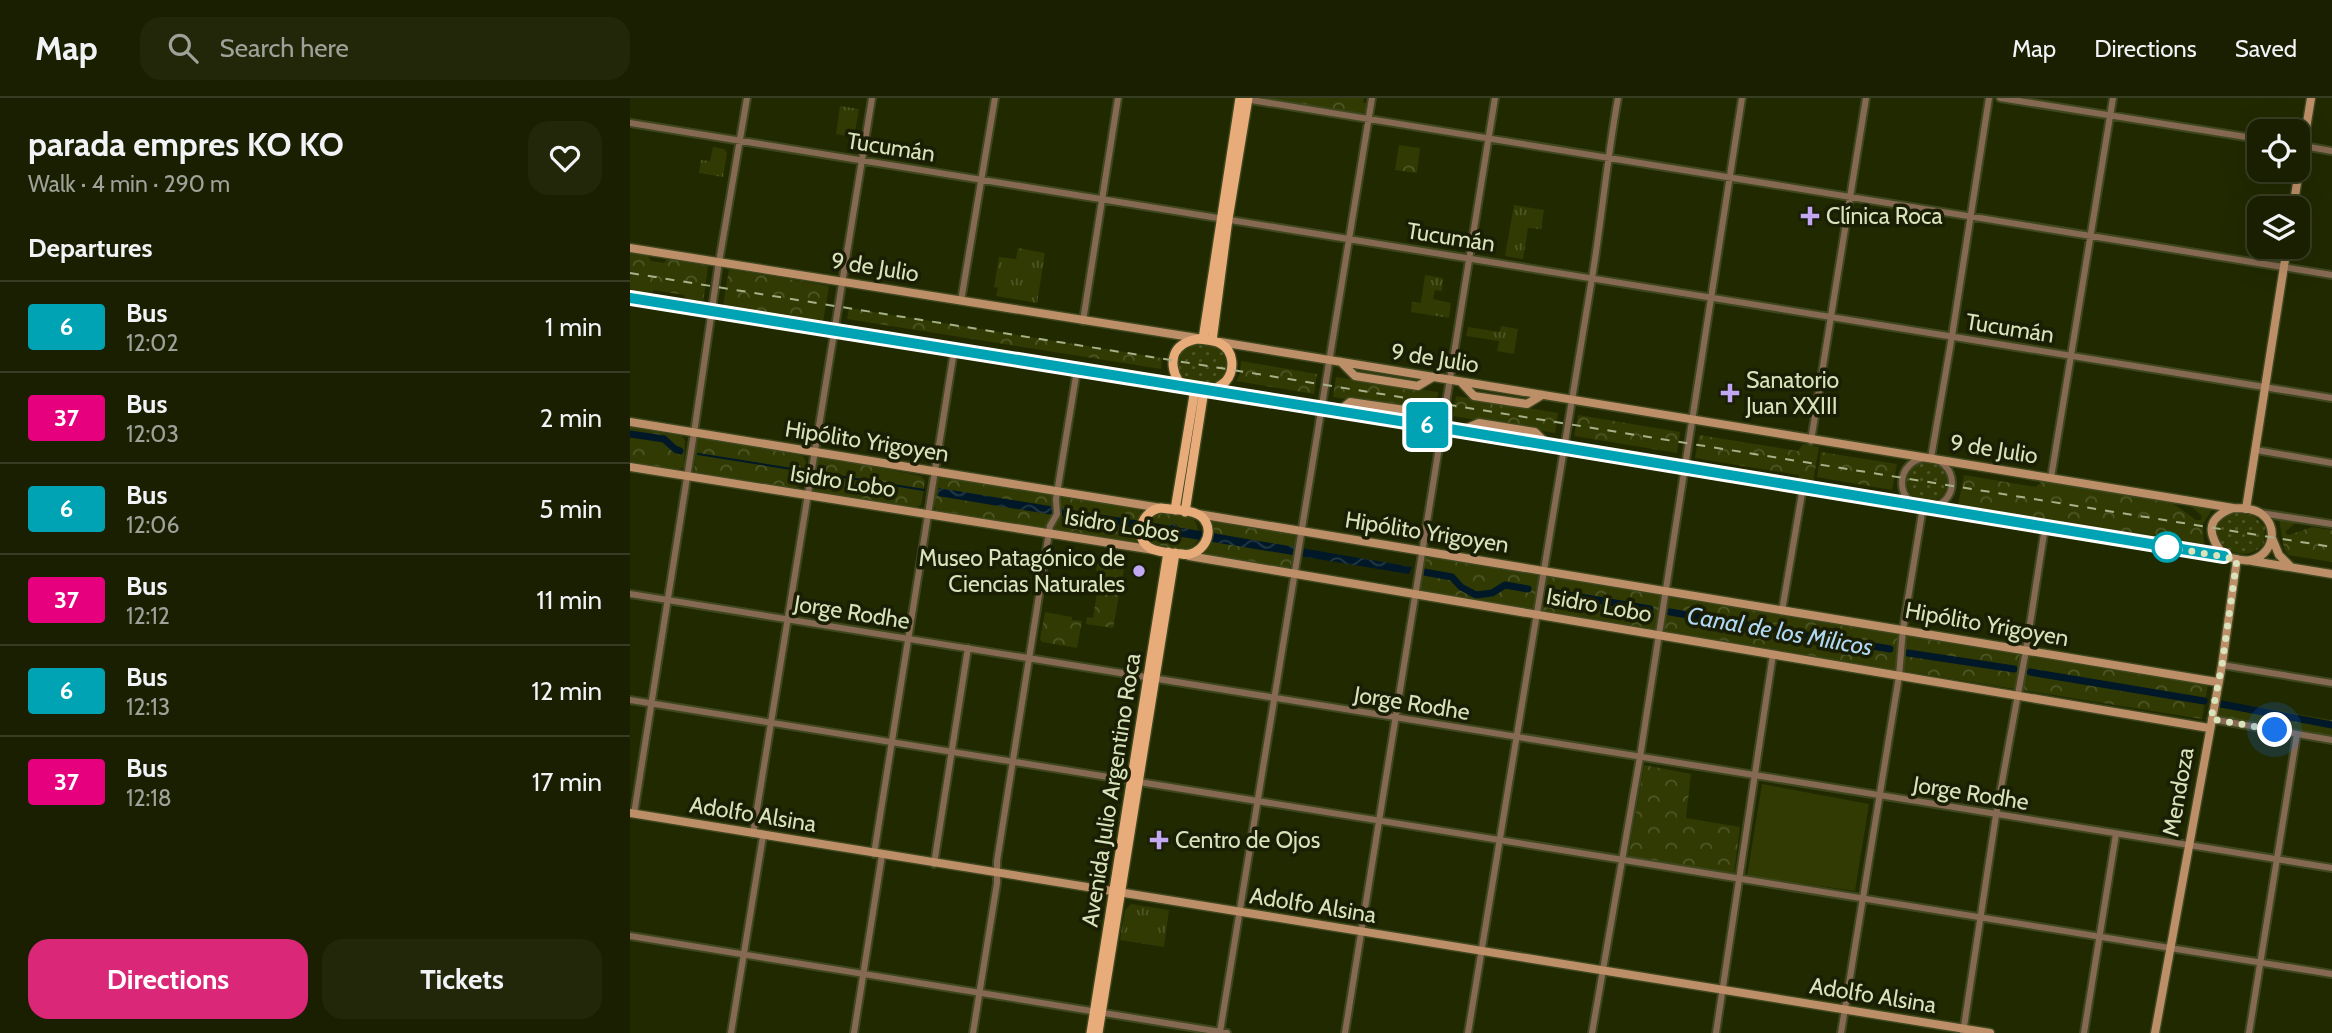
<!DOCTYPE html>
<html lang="en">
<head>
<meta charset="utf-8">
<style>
	body { margin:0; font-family:Cabin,sans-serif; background:#22270a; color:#f1f3f6; height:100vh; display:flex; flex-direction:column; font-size:26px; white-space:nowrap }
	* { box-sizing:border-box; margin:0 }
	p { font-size:23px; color:#9fa299 }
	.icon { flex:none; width:38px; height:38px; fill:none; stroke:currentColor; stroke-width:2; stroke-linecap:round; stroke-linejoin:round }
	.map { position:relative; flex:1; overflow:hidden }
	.panel { display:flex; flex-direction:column; background:#191f00; width:630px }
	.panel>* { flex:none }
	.badge { padding:0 14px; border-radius:5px; font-size:24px; line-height:46px }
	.tools { position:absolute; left:1617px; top:21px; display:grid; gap:14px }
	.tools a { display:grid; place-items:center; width:63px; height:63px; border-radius:14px; background:#191f00; box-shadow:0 7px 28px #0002,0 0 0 2px #373d22; font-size:35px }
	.you { position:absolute; width:35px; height:35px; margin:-18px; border:5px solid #fff; border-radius:50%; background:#1a73e8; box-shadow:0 0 0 10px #1a73e833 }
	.map>.badge { position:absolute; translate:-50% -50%; box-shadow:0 0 0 4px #fff }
	h2 { padding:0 28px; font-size:26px; line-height:63px }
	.round { display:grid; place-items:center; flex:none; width:74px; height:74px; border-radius:21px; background:#22270a }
	.overview { display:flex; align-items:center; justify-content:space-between; height:119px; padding:0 28px }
	h1 { font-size:33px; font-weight:700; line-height:52px }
	.button { display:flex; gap:14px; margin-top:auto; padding:14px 28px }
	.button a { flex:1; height:80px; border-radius:21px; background:#db2777; color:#fff; font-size:28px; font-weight:700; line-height:80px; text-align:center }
	.button a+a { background:#22270a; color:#f1f3f6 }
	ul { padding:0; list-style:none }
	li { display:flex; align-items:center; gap:21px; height:91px; padding:0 28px; border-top:2px solid #373d22 }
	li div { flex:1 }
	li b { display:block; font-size:26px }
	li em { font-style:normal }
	li .badge { min-width:77px; font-weight:700; text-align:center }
	header { display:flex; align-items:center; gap:42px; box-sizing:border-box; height:98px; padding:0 35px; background:#191f00; border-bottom:2px solid #373d22 }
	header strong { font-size:33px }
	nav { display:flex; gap:38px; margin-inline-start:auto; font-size:24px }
	.search { width:490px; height:63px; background:#22270a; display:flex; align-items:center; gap:18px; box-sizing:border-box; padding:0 24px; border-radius:21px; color:#9fa299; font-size:26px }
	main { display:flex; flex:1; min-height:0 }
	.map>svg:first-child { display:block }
	.grass { fill:url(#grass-tufts) }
	.forest { fill:url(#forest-crowns) }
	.garden { fill:url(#garden-dots) }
	.pitch { fill:#313a03 }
	.water { fill:url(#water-waves) }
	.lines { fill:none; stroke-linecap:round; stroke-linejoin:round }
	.stream { stroke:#001828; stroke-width:2 }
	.canal { stroke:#001828; stroke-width:7 }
	.street-casing { stroke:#3e471e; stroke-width:10 }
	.secondary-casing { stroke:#3e471e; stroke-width:11 }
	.primary-casing { stroke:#3e471e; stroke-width:12 }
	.street { stroke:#866952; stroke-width:6 }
	.secondary { stroke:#bd8f69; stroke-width:8 }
	.primary { stroke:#e8ac7b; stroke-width:9 }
	.rail { stroke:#a7b189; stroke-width:2; stroke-dasharray:9 9; stroke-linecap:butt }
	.line-casing { stroke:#fff; stroke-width:16 }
	.line { stroke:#00a3b4; stroke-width:10 }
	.walk { stroke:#d8e2bb; stroke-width:7; stroke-dasharray:0 12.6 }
	.poi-dot { fill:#c2a8f3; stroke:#191e05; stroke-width:2.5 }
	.stop-dot { fill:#fff; stroke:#00a3b4; stroke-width:3.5 }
	.labels { text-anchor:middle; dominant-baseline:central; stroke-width:7; stroke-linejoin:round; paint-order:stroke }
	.street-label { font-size:23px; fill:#d8e2bb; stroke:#191e05 }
	.poi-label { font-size:23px; fill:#d8e2bb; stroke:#191e05; text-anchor:start }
	.water-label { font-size:24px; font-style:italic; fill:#b0d7f4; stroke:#191e05 }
</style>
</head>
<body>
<header>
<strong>Map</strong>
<div class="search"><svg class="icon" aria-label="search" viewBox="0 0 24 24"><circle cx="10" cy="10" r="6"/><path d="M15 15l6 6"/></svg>Search here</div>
<nav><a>Map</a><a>Directions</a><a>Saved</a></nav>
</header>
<main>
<section class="panel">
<div class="overview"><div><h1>parada empres KO KO</h1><p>Walk · 4 min · 290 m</p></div><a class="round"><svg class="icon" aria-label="heart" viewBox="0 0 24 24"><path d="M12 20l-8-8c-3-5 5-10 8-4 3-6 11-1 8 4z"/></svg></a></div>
<h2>Departures</h2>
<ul>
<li><span class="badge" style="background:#00a3b4;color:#fff">6</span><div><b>Bus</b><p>12:02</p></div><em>1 min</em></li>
<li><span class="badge" style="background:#e6007e;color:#fff">37</span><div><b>Bus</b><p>12:03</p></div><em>2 min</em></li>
<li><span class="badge" style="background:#00a3b4;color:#fff">6</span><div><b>Bus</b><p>12:06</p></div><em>5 min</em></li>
<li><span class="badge" style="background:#e6007e;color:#fff">37</span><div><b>Bus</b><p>12:12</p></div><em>11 min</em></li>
<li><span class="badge" style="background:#00a3b4;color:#fff">6</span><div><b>Bus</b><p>12:13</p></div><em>12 min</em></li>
<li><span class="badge" style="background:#e6007e;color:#fff">37</span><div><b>Bus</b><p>12:18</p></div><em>17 min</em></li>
</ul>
<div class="button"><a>Directions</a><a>Tickets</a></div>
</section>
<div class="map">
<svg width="1702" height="935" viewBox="0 0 1702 935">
	<defs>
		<pattern id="grass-tufts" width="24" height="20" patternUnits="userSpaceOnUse" patternTransform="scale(1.75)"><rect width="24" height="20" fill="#313a03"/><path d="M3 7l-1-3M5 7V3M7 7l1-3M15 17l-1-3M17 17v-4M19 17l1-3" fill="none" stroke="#4e5626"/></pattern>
		<pattern id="forest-crowns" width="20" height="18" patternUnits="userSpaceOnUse" patternTransform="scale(1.75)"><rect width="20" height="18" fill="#313a03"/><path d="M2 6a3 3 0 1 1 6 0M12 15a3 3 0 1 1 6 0" fill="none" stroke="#4e5626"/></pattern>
		<pattern id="garden-dots" width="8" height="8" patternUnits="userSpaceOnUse" patternTransform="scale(1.75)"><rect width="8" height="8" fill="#313a03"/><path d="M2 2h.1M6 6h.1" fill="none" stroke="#4e5626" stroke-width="1.8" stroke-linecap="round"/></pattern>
		<pattern id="water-waves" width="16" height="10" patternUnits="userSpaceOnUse" patternTransform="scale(1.75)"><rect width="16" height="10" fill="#001828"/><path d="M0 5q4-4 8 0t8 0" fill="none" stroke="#243945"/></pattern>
	</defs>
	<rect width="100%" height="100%" fill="#212900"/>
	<!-- grass -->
	<path class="grass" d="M210 8 229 11 224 39 206 36Z
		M83 49 94 51 97 55 93 79 69 75 71 62 80 63Z
		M884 107 914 112 911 131 898 130 893 161 875 158Z
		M388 150 415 155 407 205 366 198 368 190 364 189 369 159 386 161Z
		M795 177 813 180 812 193 805 192 803 201 821 205 819 220 781 214 782 204 791 205Z
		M871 228 888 231 884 256 867 253 869 243 836 238 838 229 870 234Z
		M501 806 539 812 534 849 490 842 495 812Z"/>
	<!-- forest -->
	<path class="forest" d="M639 0H734L733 5 739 4 737 14 731 15Z
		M769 47 790 50 787 75 765 72Z
		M0 155 18 158 21 163 34 165 37 161 78 168 73 205 56 202 54 197 24 192 21 196 0 193Z
		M99 171 199 188 193 224 93 208Z
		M219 210 532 260 531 271 217 221Z
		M611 263 687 276 684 296 606 283 610 276Z
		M706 279 808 294 805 315 703 299Z
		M826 298 928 315 925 335 823 318Z
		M948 317 1050 334 1047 355 944 338Z
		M0 329 52 338 55 343 54 369 47 372 0 365Z
		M1069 337 1168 353 1173 346 1189 349 1183 384 1168 382 1169 377 1065 360Z
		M71 339 173 358 176 364 172 387 165 391 64 374 67 340Z
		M1191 354 1267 366 1262 392 1187 379Z
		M190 358 291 378 295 383 291 407 284 410 183 393 186 360Z
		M1334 377 1406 389 1411 384 1541 404 1566 422H1571L1572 418 1561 408 1582 411 1573 426 1574 447 1328 407Z
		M309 378 509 409 512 416 509 425V441L503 445 306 414 303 402 307 379Z
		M528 414 554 417 564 422C572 433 569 452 552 452 543 452 531 449 523 446 515 434 516 422 528 414Z
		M577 420 664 435 666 442 661 468 658 471 570 456Z
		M1649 421 1667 424 1656 433V436L1659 437 1682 429 1702 432V464L1658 457 1654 451Z
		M469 455 475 459 482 457 496 460 483 530 456 526 457 519 463 520 470 475 466 473Z
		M793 456 1578 586 1572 621 784 494Z
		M415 514 442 519V522L452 523 447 550 412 544 410 541Z
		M1590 603 1702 622V638L1587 619Z
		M1014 667 1061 676 1056 720 1110 729 1104 776 998 759Z"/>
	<!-- garden -->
	<path class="garden" d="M563 245C570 246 579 246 586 249 601 254 599 273 590 282 582 287 577 287 568 285 547 282 543 272 549 253Z
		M1277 384a20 20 0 1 1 40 0a20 20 0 1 1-40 0Z
		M1607 415 1624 418 1635 429 1634 445C1610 477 1556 428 1607 415Z"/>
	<!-- pitch -->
	<path class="pitch" d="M1132 686 1239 706 1225 793 1117 778Z"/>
	<!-- water -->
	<path class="water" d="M309 390 541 428 542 426 547 427V429L782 469 779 476 546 438 545 439 539 436 308 398Z"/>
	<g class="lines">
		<!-- stream -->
		<path class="stream" d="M68 356 174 373
			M189 375 294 392"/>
		<!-- canal -->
		<path class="canal" d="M0 336 34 341 45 351 50 353
			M794 474 822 479 831 489 846 497 862 495 875 487 898 491
			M915 493 1020 511
			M1040 514 1260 551
			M1278 555 1384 571
			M1400 574 1574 603
			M1591 606 1702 627"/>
		<defs>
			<path id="street" d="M1370 0 1629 41
				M615 1 1702 177
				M0 25 1702 300
				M1668 47 1702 53
				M331 203 365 0
				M453 223 488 0
				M1181 343 1236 0
				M1626 352 1702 365
				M1301 360 1322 238 1359 0
				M1272 385a25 25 0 1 1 50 0a25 25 0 1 1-50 0Z
				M1421 380 1483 0
				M1631 415 1702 426
				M0 496 1702 770
				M1152 513 1173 389
				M1592 567 1702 585
				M0 602 1702 876
				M1581 621 1702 642
				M4 716 64 335 88 170 117 0
				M123 736 242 0
				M244 756 324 253
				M304 766 338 550
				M0 838 597 935
				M590 934 742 0
				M101 935 133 738
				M224 935 252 757
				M343 935 367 785V763L420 428 427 416 426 401 447 272
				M715 935 865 0
				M838 935 962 180C972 120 977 60 988 0
				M962 935 1010 659 1112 0
				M1086 935 1143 556
				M1211 935 1269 578 1273 531 1293 409
				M1333 935 1366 717 1396 552 1415 429
				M1454 935 1486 736
				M1619 935 1667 636"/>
			<path id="secondary" d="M1663 110 1681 0
				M0 150 567 240
				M0 200 557 290
				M590 244 1603 410
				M711 264 725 278 788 288 803 279
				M831 284 844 298 897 306 912 297
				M582 293 1594 458
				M709 313 720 304 782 313 795 327
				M0 324 531 410
				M830 333 849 325 905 334 919 348
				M0 369 524 452
				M1603 410C1611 410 1623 410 1630 415 1650 428 1643 457 1621 462 1613 464 1602 460 1594 458 1578 437 1574 421 1603 410Z
				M1616 411 1657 149
				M568 416 1587 584
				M1642 440 1649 457 1661 469
				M559 458 1579 630
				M1622 463 1702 476
				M0 715 1360 935
				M1525 935 1592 567 1607 461"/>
			<path id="primary" d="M568 241C576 242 585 242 591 246 604 253 605 272 596 283 592 287 586 290 582 293 575 292 565 293 558 290 542 283 537 257 552 247 557 243 563 242 568 241Z
				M573 241 610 0
				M582 243 598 121 618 0
				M531 410C542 412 564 411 573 420 587 436 570 460 552 456 542 455 529 455 520 450 502 439 512 412 531 410Z
				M545 412 565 291
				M555 414 574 292
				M461 935 538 454
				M468 935 545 455"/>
		</defs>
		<!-- street casing -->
		<use href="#street" class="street-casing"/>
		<!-- secondary casing -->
		<use href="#secondary" class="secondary-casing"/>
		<!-- primary casing -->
		<use href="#primary" class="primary-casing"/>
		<!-- street -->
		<use href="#street" class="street"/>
		<!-- secondary -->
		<use href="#secondary" class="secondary"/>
		<!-- primary -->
		<use href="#primary" class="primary"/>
		<!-- rail -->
		<path class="rail" d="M0 175 1702 449"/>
	</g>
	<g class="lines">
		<defs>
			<path id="line" d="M0 200 795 327 1594 458"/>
		</defs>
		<!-- line casing -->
		<use href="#line" class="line-casing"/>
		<!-- line -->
		<use href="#line" class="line"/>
		<!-- walk -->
		<path class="walk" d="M1537 449 1607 461 1592 567 1581 621 1645 632"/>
	</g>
	<!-- markers -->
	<g class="poi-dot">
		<path d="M1176.5 107.5h7v7h7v7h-7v7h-7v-7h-7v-7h7z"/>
		<path d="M1096.5 284.5h7v7h7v7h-7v7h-7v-7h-7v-7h7z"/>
		<circle cx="509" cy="473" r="7"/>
		<path d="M525.5 731.5h7v7h7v7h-7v7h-7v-7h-7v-7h7z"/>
	</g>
	<circle class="stop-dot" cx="1537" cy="449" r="14"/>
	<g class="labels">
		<!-- street labels -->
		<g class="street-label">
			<text transform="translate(261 49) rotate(9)">Tucumán</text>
			<text transform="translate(821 139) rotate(9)">Tucumán</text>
			<text transform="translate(245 169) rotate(9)">9 de Julio</text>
			<text transform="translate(1380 230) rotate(9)">Tucumán</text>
			<text transform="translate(805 260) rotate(9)">9 de Julio</text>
			<text transform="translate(237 343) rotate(9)">Hipólito Yrigoyen</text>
			<text transform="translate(1364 351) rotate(9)">9 de Julio</text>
			<text transform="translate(213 383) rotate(9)">Isidro Lobo</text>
			<text transform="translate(492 427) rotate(9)">Isidro Lobos</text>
			<text transform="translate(797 434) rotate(9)">Hipólito Yrigoyen</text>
			<text transform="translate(969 507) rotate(10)">Isidro Lobo</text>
			<text transform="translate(222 514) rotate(9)">Jorge Rodhe</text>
			<text transform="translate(1357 526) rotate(10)">Hipólito Yrigoyen</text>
			<text transform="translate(782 605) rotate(9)">Jorge Rodhe</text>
			<text transform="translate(481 692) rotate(-81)">Avenida Julio Argentino Roca</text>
			<text transform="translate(1548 694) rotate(-80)">Mendoza</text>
			<text transform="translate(1341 695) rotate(9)">Jorge Rodhe</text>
			<text transform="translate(123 716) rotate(9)">Adolfo Alsina</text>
			<text transform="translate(683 807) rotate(9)">Adolfo Alsina</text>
			<text transform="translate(1243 897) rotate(9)">Adolfo Alsina</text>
		</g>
		<!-- poi labels -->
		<g class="poi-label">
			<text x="1196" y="118">Clínica Roca</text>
			<text x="1116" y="282">Sanatorio<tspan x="1116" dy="26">Juan XXIII</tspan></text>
			<text x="495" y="460" text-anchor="end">Museo Patagónico de<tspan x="495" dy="26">Ciencias Naturales</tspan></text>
			<text x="545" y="742">Centro de Ojos</text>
		</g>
		<!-- water labels -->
		<g class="water-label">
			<text transform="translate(1150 533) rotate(10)">Canal de los Milicos</text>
		</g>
	</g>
</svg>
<div class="tools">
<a><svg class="icon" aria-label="locate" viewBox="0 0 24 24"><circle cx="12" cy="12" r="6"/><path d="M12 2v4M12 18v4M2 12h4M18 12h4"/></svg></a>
<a><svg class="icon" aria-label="layers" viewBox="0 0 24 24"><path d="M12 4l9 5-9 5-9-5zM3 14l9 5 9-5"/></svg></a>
</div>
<div class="you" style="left:1645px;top:632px"></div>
<b class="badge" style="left:797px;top:327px;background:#00a3b4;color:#fff">6</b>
</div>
</main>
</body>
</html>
